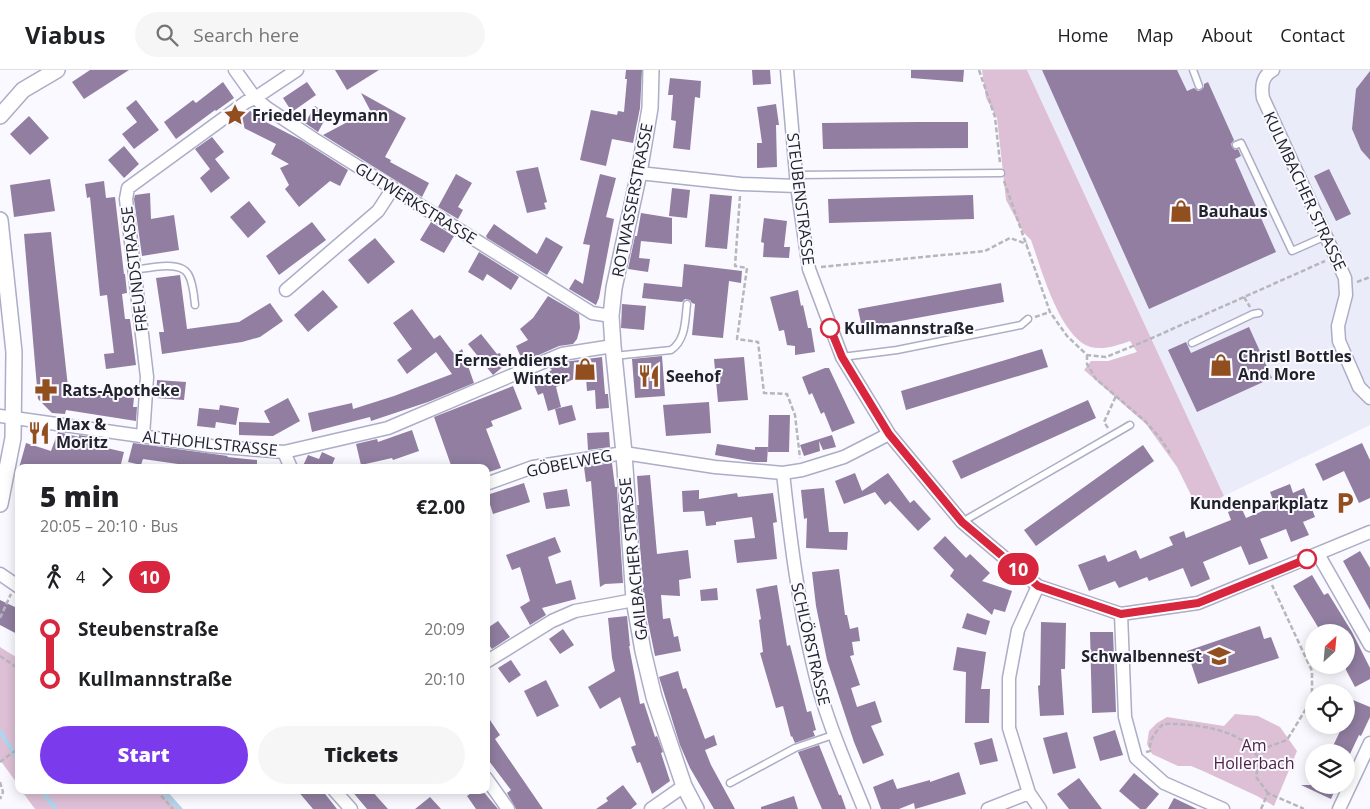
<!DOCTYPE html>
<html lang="en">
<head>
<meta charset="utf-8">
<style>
	body { margin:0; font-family:"Open Sans",sans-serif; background:#f6f6f6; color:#202124; height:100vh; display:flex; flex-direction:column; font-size:19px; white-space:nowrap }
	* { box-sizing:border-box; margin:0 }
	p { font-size:16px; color:#757577 }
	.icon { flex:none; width:28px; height:28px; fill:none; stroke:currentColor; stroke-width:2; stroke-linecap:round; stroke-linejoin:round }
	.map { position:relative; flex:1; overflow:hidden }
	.sheet { position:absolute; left:15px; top:394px; width:475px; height:330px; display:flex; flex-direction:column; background:#fff; border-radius:10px; box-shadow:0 2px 12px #0003 }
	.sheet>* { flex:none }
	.badge { padding:0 10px; border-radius:16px; font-size:18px; line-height:32px }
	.needle { width:32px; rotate:26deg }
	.tools { position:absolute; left:1305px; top:554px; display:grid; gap:10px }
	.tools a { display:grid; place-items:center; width:50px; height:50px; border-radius:50%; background:#fff; box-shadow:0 2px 12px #0003; font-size:25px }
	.map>.badge { position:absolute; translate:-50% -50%; box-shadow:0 0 0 2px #fff }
	.legs { display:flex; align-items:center; gap:8px; height:55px; padding:0 25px; font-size:16px }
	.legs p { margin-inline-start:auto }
	.head { display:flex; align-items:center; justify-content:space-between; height:85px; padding:0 25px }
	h1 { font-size:28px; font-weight:800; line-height:38px }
	.action { display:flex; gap:10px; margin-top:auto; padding:10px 25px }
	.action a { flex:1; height:58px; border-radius:30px; background:#7c3aed; color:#fff; font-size:20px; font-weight:800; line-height:58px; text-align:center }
	.action a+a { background:#f6f6f6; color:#202124 }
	ul { padding:0 25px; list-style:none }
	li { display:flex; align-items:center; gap:18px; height:50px; font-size:19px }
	li i { display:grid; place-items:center; width:8px; height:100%; margin:0 6px; background:currentColor }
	li i::after { content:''; width:12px; height:12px; margin:-6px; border:4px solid; border-radius:50%; background:#fff }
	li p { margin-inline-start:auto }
	li:first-child i { background:linear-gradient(#0000 50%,currentColor 0) }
	li:last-child i { background:linear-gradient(currentColor 50%,#0000 0) }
	header { display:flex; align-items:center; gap:30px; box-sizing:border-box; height:70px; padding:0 25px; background:#fff; border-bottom:1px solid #e0e0e0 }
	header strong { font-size:24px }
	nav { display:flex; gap:28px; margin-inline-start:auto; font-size:18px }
	.search { width:350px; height:45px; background:#f6f6f6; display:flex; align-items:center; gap:12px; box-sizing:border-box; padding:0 18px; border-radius:28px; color:#757577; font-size:19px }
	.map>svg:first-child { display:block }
	.built { fill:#ebecf9 }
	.green { fill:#dec0d6 }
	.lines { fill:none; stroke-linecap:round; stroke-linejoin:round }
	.stream { stroke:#acd7ee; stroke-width:4 }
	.building { fill:#917ea1 }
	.service-casing { stroke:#acadc6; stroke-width:9 }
	.minor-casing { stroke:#acadc6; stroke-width:15 }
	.tertiary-casing { stroke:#acadc6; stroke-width:18 }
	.path { stroke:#b6b6bd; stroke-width:2.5; stroke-dasharray:5 2.5; stroke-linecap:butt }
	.service { stroke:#fff; stroke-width:6 }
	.minor { stroke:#fff; stroke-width:12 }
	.tertiary { stroke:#fff; stroke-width:15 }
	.line-1-casing { stroke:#fff; stroke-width:11 }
	.line-1 { stroke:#d7263d; stroke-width:8 }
	.stop-1-dot { fill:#fff; stroke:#d7263d; stroke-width:2.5 }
	.labels { text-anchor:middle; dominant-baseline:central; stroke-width:4; stroke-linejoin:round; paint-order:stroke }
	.poi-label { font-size:16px; font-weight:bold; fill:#21222b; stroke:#f9f9ff; text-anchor:start }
	.street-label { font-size:16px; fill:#21222b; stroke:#f9f9ff }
	.stop-label { font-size:16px; font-weight:bold; fill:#21222b; stroke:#f9f9ff; text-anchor:start }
	.park-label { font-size:16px; fill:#4e2146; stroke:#f9f9ff }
</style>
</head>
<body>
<header>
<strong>Viabus</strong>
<div class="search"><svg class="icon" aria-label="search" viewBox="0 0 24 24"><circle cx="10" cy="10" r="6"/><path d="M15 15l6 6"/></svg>Search here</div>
<nav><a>Home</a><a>Map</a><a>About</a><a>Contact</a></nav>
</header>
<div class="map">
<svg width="1370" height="739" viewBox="0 0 1370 739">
	<rect width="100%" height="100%" fill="#f9f9ff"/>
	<!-- built -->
	<path class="built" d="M1027 0H1370V355L1224 426Z"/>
	<!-- green -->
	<path class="green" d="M982 0H1027L1224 426 1198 439 1177 397 1146 354 1084 300 1091 291H1108L1137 282 1130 271C1116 276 1096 283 1082 273 1056 253 1042 201 1031 170L1023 162 1006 130 997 48 986 28Z
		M0 577 19 589V716L0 690Z
		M1235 644 1258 646 1280 657 1297 681 1274 736 1257 726 1203 701 1191 696H1178L1152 684 1147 674 1149 661 1157 653 1167 647 1224 656Z
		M21 720H166L183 739H35Z"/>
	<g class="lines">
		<!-- stream -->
		<path class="stream" d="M0 661 19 691
			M41 720 56 739
			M161 720 180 739"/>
	</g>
	<!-- building -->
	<path class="building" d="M90 0H129L84 29 72 12Z
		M335 0H379L347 20Z
		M626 0H642L640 38 633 73 612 69 606 96 580 90 591 40 617 45 618 41 624 42 627 9H625Z
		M752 0H770L771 14 753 15Z
		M911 0H964L963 12 911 8Z
		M1042 0H1177L1187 21 1194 18 1198 21 1201 20 1204 17V14L1208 12 1234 70 1231 74 1232 77 1235 80 1238 79 1241 86 1235 89 1276 182 1149 239Z
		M1370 1V90L1361 80 1352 59 1356 19Z
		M670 8 701 11 700 28 695 27 690 80 673 78 676 51 671 50 673 25H668Z
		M223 12 234 28 216 41 215 40 176 69 164 52 193 30 196 33Z
		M307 12 316 25 292 42 283 28Z
		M361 23 406 48 385 87 391 90 390 92 429 113 422 127 323 65 370 40Z
		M136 30 159 60 134 79 122 64 137 52 126 38Z
		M776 34 779 55H776L777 97 757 98V73H762L757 37Z
		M315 36 328 44 318 62 305 53Z
		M249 40 264 51 301 70 348 100 340 116 330 111 299 137 285 119 289 115 280 98 289 94 271 84 276 74 232 52Z
		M29 46 49 68 30 85 10 64Z
		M919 52H968V78L823 79 822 53Z
		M212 67 224 82 215 89 230 108 211 123 200 108 210 99 195 79Z
		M124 76 139 94 124 108 108 90Z
		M538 97 547 132 544 133 546 139 527 143 516 101Z
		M1329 99 1351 144 1336 151 1314 106Z
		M456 104 472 113 458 137 463 140 458 149 438 137Z
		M600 104 616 108 606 147 614 149 599 228 596 235 569 219 575 209 583 214 590 175 583 174Z
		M50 109 55 141 14 147 10 115Z
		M104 111 106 128 115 127 124 204H125L127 223 122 224 125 249H130L136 295 106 299 104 284 114 283 107 225 100 226 90 127 87 128 85 114Z
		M672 118 690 120 687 148 669 146Z
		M150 123 151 149 174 145 179 180 142 186 134 129 135 125Z
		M710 124 732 126 727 179 705 177Z
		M973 125 974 149 829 153 828 129Z
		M249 131 266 152 248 168 230 147Z
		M641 143 672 148V174L641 171 639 188 650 189 648 202 628 199 635 166H637Z
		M764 148 787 151 784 177H790L789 188 763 187 764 173 761 172Z
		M312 152 326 170 279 205 266 186Z
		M431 152 454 166 444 183 420 170Z
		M494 154 537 184 546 167 563 177 547 205 487 168 486 166Z
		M51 162 68 317 134 328 133 337H137L136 351 66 340 65 344 52 343 38 329 24 164Z
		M375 168 395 192 368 214 348 190Z
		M479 182 519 207 511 220 487 204 483 211 468 202Z
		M684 194 742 201 741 213 729 211 723 268 692 265 695 234 692 233 690 230 685 229 682 232 642 228 644 213 682 217Z
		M180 205 187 259 239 252 270 233 283 251 260 267 242 272 162 284 159 262H164L156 208Z
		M1001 213 1004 232 862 258 858 239Z
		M323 220 338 237 308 262 294 245Z
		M798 220 801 236 803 235 808 258H811L815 282 795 285V276L787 275 784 260 779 261 770 227Z
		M548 226 579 244 580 258 577 269 573 274 559 276 523 292 516 276 528 270 520 259 533 248Z
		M622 234 646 236 644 260 621 258Z
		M412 239 434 269 440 265 455 285 462 279 474 313 428 332 371 351 370 347 312 362 308 343 352 333 353 339 394 326 452 304 436 282 407 304 397 290 412 279 393 253Z
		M1249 257 1272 308 1197 342 1168 280 1186 272 1191 283Z
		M481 264 497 284 500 283 505 295 493 305 468 274Z
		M1042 279 1048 297 906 340 901 321Z
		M662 286 665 326 635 328 632 289Z
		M602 287 605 324H608L609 338 596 339 595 320 587 321 586 308 574 309 556 317 561 337 548 341 543 323 538 325 532 310 552 300 550 298 564 292Z
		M744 287 748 330 718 332 714 289Z
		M825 298H829L855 353 832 362 824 342 821 344 812 323 809 325 802 307Z
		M157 310 186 312 184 330 156 328Z
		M513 316 522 339 491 351 493 356 486 359 501 398 486 403V398H452L434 347Z
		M288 328 300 351 273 366 239 365V352L270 353 264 341Z
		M1088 330 1096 348 961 409 952 391Z
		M709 332 711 363 666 366 663 335Z
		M220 335 239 338 236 355 216 352 215 358 197 356 199 338 219 340Z
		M572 335 576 350 559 355 555 339Z
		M769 345H790L789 382H768Z
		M412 360 419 381 393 390 392 388 361 395 356 374 377 369 378 372Z
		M58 362 79 367V365L101 369 98 376 124 382 120 398H52L42 394 41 398H19L26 373 51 381Z
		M609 362 610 377 588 380 587 363Z
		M832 365 836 377 823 380 819 371 820 381 804 386 800 375Z
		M133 373 228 386 227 387 257 390V398H206L143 389 141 395 128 392Z
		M1362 373 1370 390V428L1359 433 1344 401 1323 411 1315 394Z
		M717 374 755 380V377H768L767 392H754L715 385Z
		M1143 375 1154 391 1036 476 1024 460Z
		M322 382 335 388 332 395 336 398H302L308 385 319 389Z
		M612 393 615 417H617V420L623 513 605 514 600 517 591 411 586 412 584 397Z
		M855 403 862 421 888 403 910 433 914 430 931 449 918 461 890 431 885 435 875 422 844 434 835 411Z
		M650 405 657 484 688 480 691 508 679 510 680 526 661 525 663 549 670 548 674 567 678 566 681 581 655 586 644 532 637 435H639L637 406Z
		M524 413 530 432 493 444 487 425Z
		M1290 414 1293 423 1304 418 1315 447 1303 452 1309 465 1291 472 1286 459 1260 469 1268 488 1249 495 1241 476 1203 492 1210 509 1191 517 1183 498 1149 511 1147 507 1119 518 1115 511 1089 521 1078 495 1105 485 1108 492 1136 480 1140 489 1173 475 1169 467 1184 461 1186 468 1231 450 1228 442 1241 437 1246 448 1272 437 1270 432 1273 430 1270 422Z
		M824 418 829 462H848L847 480 806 478 807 448 804 449 801 420Z
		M567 419 570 436 546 439 543 423Z
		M699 420V429L737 423 738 427 773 423 777 452 773 453 777 489 737 493 734 470 755 468 752 447 716 452V455L706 456 704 441 683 442 682 421Z
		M945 466 966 488 970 484 990 503 982 511 1012 521 1005 542 994 539 992 545 950 506 954 500 933 478Z
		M555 467 561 482 548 487 556 514 571 510 576 529 542 538 546 545 530 555 520 537 530 531 520 497 512 500 506 485Z
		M1360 481 1370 498V540L1343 491Z
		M839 499 845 545H847L850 559 858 557 860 571 852 572 854 585 850 586 860 615 851 618 857 637 875 631 882 652 871 656 884 685 863 694 854 672 827 590 816 536 812 502Z
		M1312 505 1324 525 1328 523 1352 562 1370 598V609L1355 617 1346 600V562H1321L1293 516Z
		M777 515 787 576 790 575 807 642 811 641 816 660 813 661 815 666 795 673 792 666 791 667 783 636 776 638 760 583 763 582 759 550 761 549 756 519Z
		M717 518 718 530 701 531 700 520Z
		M0 530 19 539V565L0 555Z
		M967 543 990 551 986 565 962 558Z
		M627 546 630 576H629L640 634 644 633 655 667 657 666 659 671 663 682 661 683 670 711 652 724 640 692 637 693 631 677 636 675 620 627 600 639 588 617 615 601 612 588 608 548Z
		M498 551 510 567 492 579 486 571V559Z
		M1041 552 1066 553 1065 599H1061L1064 645 1040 646 1038 616 1040 615Z
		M1260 556 1264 569 1271 567 1279 588 1198 614 1187 581Z
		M563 559 574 575 560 584 549 569Z
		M1090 562H1113L1116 642 1092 643Z
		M957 577 986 582 981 619H990L989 653H965L966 602 953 600Z
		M511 590 521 605 509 613 498 598Z
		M678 601 683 619 686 618 705 669 714 665 717 675 705 680 711 695 735 739H714L690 698 680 675 659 607Z
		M546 610 559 636 537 647 524 621Z
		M1353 630 1370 637V647L1361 666 1359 665 1350 684 1333 676 1343 655H1346V645Z
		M486 644 500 665 495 669 543 739H516L507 723 511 720 486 687Z
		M1115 660 1123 685 1100 691 1093 667Z
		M1067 662 1076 698 1053 704 1043 668Z
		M992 668 998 691 980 695 974 673Z
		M819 675 839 725H841L846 739H822L815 723 798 682Z
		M959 702 966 724 915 739 914 733 899 739H881L873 717 893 709 897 719 930 710V712Z
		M1134 703 1159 724 1146 739H1140L1119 721Z
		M1079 708 1090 723 1102 739H1069L1057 724Z
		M623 715 637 734 631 739H596L608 731 606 728Z
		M1301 715H1337L1331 729Z
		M297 720H322L337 739H313Z
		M351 720H371L388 739H367Z
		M475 720H482L498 739H476L467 726Z
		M794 726 798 739H761V737Z
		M430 727 441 739H415Z
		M1174 728 1197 739H1168Z"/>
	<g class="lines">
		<defs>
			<path id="service" d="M1193 0 1199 16
				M1236 75 1241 73 1292 181 1326 166
				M796 105 1001 103
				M134 200C148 198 180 190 188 204 193 212 194 225 195 235
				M1192 273 1253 244 1259 243
				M614 286 671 280C686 270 685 250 687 234
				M842 287 897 280 1021 255 1028 249
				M962 452 1130 355
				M730 713 795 678 833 665"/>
			<path id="minor" d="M235 0 255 28 267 38 314 69 592 243 611 246
				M787 0 797 116 809 199 842 287 889 364 962 452 1038 516 1121 544 1198 533 1370 462
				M1273 0C1262 6 1261 16 1263 28L1345 208 1346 225 1338 256 1339 271 1359 317 1370 328
				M639 103 741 114 797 116
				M286 220 378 141 393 118
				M0 346 211 376 284 382 388 358 562 284 613 276
				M143 366 147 307 126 129 128 118 246 32 255 28 297 0
				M284 382 291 398
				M783 403C790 467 798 532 813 595 824 645 845 692 864 739
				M486 414 533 397 624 383 715 397 783 403 802 400 844 387 889 364
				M1318 484 1370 575
				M0 504 19 517
				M1038 516 1018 560 1009 608V658L1029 723 1040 739
				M1121 544 1125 647 1136 688 1164 713 1223 739
				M486 592 552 551 575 541 634 530
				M486 708 508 739
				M334 720 351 739
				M651 739 684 716
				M988 739 1029 723
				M1339 739 1370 673"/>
			<path id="tertiary" d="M651 0 650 38 639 103 614 218 611 246 613 276 624 383 634 530 643 581 654 627 684 716 696 739
				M0 46 23 20 57 0
				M0 150 14 282 13 368 0 434"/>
		</defs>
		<!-- service casing -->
		<use href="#service" class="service-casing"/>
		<!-- minor casing -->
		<use href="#minor" class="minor-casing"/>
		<!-- tertiary casing -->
		<use href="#tertiary" class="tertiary-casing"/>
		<!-- path -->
		<path class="path" d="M979 0 995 47 1000 93
			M1004 111 1050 242 1067 266 1087 285 1106 287 1143 272 1325 191
			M740 126 735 196 747 198 737 269 758 272 764 323 787 324 795 345 800 388
			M821 197 985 181 1010 168 1027 174
			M1357 212 1370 207
			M1244 227 1250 237
			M1035 247 1050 242
			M1087 285V294L1096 309 1145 351 1160 368 1170 383
			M1108 358 1104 352 1116 326
			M0 548 11 524
			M0 586 19 599
			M1146 682 1150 681C1149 669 1155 663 1163 654 1186 653 1220 657 1240 669 1248 674 1253 681 1259 688
			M0 692 19 678
			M0 712 3 722 0 729
			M156 720 173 739
			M1268 723 1256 707 1259 689 1268 677 1287 670 1312 629V601L1272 515
			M1261 739 1268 723 1304 739"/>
		<!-- service -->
		<use href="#service" class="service"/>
		<!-- minor -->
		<use href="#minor" class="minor"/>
		<!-- tertiary -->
		<use href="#tertiary" class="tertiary"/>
	</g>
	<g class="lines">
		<defs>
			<path id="line-1" d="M830 258 842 287 889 364 962 452 1038 516 1121 544 1198 533 1307 489"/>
		</defs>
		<!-- line-1 casing -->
		<use href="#line-1" class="line-1-casing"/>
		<!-- line-1 -->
		<use href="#line-1" class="line-1"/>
	</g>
	<!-- icons -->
	<defs>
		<symbol id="sight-bare" viewBox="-9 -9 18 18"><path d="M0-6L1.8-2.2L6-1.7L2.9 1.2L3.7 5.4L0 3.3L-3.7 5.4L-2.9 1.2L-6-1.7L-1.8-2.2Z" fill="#914e1e" stroke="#f9f9ff" stroke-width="2.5" paint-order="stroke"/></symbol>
		<symbol id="shop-bare" viewBox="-9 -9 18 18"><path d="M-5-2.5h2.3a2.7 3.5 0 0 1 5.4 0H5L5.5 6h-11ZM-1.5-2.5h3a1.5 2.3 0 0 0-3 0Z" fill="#914e1e" stroke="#f9f9ff" stroke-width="2.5" paint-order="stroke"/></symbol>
		<symbol id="restaurant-bare" viewBox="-9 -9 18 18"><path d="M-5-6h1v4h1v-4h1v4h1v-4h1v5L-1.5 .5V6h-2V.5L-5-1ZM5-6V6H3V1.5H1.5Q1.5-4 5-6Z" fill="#914e1e" stroke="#f9f9ff" stroke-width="2.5" paint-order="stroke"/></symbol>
		<symbol id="pharmacy-bare" viewBox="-9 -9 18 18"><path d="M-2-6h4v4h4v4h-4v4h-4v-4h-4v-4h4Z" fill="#914e1e" stroke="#f9f9ff" stroke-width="2.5" paint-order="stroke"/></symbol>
		<symbol id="parking-bare" viewBox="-9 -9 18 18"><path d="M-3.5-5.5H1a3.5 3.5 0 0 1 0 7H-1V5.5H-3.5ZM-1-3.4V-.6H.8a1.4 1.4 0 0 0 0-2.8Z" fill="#914e1e" stroke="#f9f9ff" stroke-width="2.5" paint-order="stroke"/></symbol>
		<symbol id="school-bare" viewBox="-9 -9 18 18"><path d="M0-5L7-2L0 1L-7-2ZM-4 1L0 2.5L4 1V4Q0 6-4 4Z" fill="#914e1e" stroke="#f9f9ff" stroke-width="2.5" paint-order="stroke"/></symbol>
	</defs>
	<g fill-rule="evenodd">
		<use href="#sight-bare" x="219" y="29" width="32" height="32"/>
		<use href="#shop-bare" x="1165" y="125" width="32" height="32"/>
		<use href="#shop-bare" x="1205" y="279" width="32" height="32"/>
		<use href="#shop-bare" x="569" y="283" width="32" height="32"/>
		<use href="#restaurant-bare" x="633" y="290" width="32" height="32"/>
		<use href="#pharmacy-bare" x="30" y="304" width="32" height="32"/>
		<use href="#restaurant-bare" x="23" y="347" width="32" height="32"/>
		<use href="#parking-bare" x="1329" y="417" width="32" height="32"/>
		<use href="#school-bare" x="1203" y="570" width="32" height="32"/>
	</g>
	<!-- markers -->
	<g class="stop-1-dot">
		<circle cx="830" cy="258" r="9"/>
		<circle cx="1307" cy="489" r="9"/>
	</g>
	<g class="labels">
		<!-- poi labels -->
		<g class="poi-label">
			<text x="252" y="45">Friedel Heymann</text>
			<text x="1198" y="141">Bauhaus</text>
			<text x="1238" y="286">Christl Bottles<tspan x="1238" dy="18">And More</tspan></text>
			<text x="568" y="290" text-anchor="end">Fernsehdienst<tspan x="568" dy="18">Winter</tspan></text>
			<text x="666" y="306">Seehof</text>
			<text x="62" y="320">Rats-Apotheke</text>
			<text x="56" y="354">Max &amp;<tspan x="56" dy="18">Moritz</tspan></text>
			<text x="1328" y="433" text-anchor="end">Kundenparkplatz</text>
			<text x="1202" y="586" text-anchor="end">Schwalbennest</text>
		</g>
		<!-- street labels -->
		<g class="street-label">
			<text transform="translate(1305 121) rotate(65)">KULMBACHER STRASSE</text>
			<text transform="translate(801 129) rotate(83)">STEUBENSTRASSE</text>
			<text transform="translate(632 130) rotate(-79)">ROTWASSERSTRASSE</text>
			<text transform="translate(416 133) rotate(32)">GUTWERKSTRASSE</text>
			<text transform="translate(134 199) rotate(-97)">FREUNDSTRASSE</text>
			<text transform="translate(210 373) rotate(6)">ALTHOHLSTRASSE</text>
			<text transform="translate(569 393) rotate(-11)">GÖBELWEG</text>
			<text transform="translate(633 489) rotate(-96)">GAILBACHER STRASSE</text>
			<text transform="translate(811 574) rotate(77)">SCHLÖRSTRASSE</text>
		</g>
		<!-- stop labels -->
		<g class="stop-label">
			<text x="844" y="258">Kullmannstraße</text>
		</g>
		<!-- park labels -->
		<g class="park-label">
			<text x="1254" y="675">Am<tspan x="1254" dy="18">Hollerbach</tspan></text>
		</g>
	</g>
</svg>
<div class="tools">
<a><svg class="needle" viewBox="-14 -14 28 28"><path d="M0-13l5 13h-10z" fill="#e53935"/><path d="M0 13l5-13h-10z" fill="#757577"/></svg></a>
<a><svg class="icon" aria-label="locate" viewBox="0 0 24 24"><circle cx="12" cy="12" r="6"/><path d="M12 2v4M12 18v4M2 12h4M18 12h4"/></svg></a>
<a><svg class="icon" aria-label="layers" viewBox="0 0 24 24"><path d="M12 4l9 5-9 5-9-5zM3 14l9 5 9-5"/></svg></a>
</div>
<b class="badge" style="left:1018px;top:499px;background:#d7263d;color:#fff">10</b>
<section class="sheet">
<div class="head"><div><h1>5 min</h1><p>20:05 – 20:10 · Bus</p></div><b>€2.00</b></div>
<div class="legs"><svg class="icon" aria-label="walk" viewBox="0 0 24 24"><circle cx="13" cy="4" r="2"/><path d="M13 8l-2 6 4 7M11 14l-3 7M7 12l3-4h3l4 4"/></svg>4<svg class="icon" aria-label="forward" viewBox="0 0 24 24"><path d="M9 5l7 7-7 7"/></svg><b class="badge" style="background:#d7263d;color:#fff">10</b></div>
<ul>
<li><i style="color:#d7263d"></i><b>Steubenstraße</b><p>20:09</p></li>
<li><i style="color:#d7263d"></i><b>Kullmannstraße</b><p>20:10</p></li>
</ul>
<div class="action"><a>Start</a><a>Tickets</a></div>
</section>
</div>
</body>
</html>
